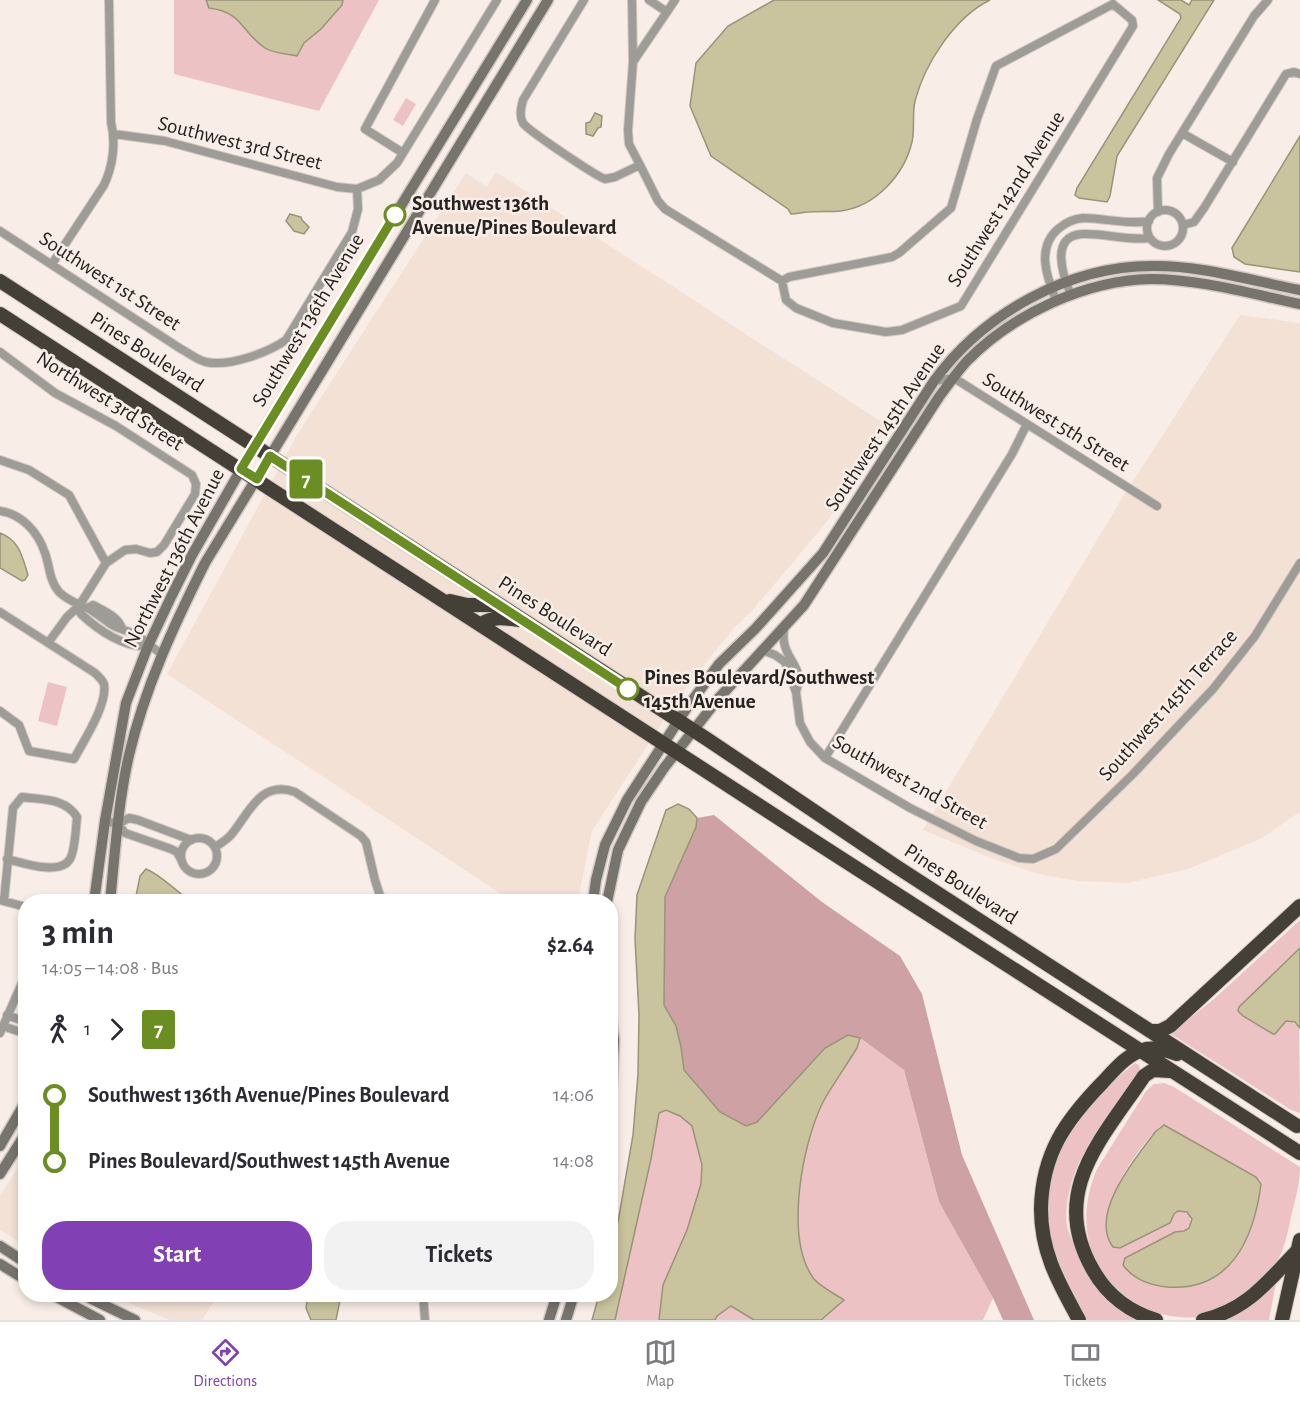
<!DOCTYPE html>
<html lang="en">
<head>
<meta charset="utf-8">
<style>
	body { margin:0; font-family:"Alegreya Sans",sans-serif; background:#f2f2f3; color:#2b2b33; height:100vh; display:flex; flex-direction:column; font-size:22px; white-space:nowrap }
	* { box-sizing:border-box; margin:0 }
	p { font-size:20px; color:#7c7c81 }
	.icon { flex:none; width:33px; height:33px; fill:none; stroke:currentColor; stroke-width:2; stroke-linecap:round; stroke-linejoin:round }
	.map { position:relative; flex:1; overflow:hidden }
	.sheet { position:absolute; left:18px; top:894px; width:600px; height:408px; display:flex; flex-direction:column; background:#fff; border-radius:24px; box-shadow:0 3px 9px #0003 }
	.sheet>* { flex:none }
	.badge { padding:0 12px; border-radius:4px; font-size:21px; line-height:39px }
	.map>.badge { position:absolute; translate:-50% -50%; box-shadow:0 0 0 3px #fff }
	.legs { display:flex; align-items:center; gap:9px; height:66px; padding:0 24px; font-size:20px }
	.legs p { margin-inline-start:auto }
	.head { display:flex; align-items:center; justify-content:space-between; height:102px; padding:0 24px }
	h1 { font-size:33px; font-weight:600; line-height:45px }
	.button { display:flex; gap:12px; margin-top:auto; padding:12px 24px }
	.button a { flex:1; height:69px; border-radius:24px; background:#8240b5; color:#fff; font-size:24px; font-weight:600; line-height:69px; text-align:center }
	.button a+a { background:#f2f2f3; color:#2b2b33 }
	ul { padding:0 24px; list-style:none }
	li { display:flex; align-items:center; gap:21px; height:66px; font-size:22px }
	li i { display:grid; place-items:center; width:9px; height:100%; margin:0 8px; background:currentColor }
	li i::after { content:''; width:15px; height:15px; margin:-8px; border:4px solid; border-radius:50%; background:#fff }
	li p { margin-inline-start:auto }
	li:first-child i { background:linear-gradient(#0000 50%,currentColor 0) }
	li:last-child i { background:linear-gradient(currentColor 50%,#0000 0) }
	.tab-bar { display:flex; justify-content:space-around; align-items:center; height:84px; border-top:2px solid #e1e1e2; background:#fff; font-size:16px; color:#7c7c81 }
	.tab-bar a { display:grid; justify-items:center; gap:3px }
	.tab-bar .current { color:#8240b5 }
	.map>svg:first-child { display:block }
	.built { fill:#f3e1d5 }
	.green { fill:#edc2c5; fill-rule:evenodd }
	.forest { fill:#cea2a5 }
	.water { fill:#c9c49d; stroke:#989478; stroke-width:1.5 }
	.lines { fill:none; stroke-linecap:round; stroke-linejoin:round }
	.street-casing { stroke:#d3c9c3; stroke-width:10 }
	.secondary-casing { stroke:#d3c9c3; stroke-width:13 }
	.highway-casing { stroke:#d3c9c3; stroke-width:16 }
	.street { stroke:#9e9c97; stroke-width:8 }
	.secondary { stroke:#77736d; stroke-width:10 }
	.highway { stroke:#443f37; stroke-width:14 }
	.line-1-casing { stroke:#fff; stroke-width:14 }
	.line-1 { stroke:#6b8e23; stroke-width:9 }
	.stop-1-dot { fill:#fff; stroke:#6b8e23; stroke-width:3 }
	.labels { text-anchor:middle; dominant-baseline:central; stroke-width:5; stroke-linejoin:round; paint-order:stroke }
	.street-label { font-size:21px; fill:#262320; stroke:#f9eee7 }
	.stop-label { font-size:21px; font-weight:bold; fill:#262320; stroke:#f9eee7; text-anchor:start }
</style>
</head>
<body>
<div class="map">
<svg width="1300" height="1320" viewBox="0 0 1300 1320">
	<rect width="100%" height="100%" fill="#f9eee7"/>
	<!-- built -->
	<path class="built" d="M496 172 888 426 829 519 753 610 733 629 681 694 592 831 578 901H512L167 674 298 433 466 173 487 187Z
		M1240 315 1300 323V812L1260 839 1188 869 1127 883 1078 881 1039 874 998 861 923 830 1124 495Z
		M25 1156V1246L0 1230V1196Z
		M112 1295H218L202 1320H170L145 1310Z"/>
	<!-- green -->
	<path class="green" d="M174 0H379L319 111 174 74Z
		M406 98 416 104 403 126 393 120Z
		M48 682 67 687 57 726 38 721Z
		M1300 920V948L1239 1007 1238 1011 1243 1016 1273 1034H1275L1285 1021H1290L1299 1026 1300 1113 1291 1110 1171 1034 1215 998Z
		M860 1038 904 1070 939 1202 993 1298 983 1320H821L844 1300C835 1294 821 1287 814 1279 784 1238 802 1144 823 1102 833 1084 846 1066 857 1048Z
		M1135 1063 1139 1065 1140 1069 1079 1162C1071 1181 1064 1205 1067 1225 1068 1232 1072 1240 1075 1247 1087 1278 1106 1303 1135 1320H1087L1049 1244 1047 1189 1058 1149 1090 1101Z
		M1164 1083 1174 1087 1300 1167C1300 1184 1295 1200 1291 1217 1288 1231 1285 1247 1278 1260 1273 1269 1263 1282 1255 1289 1250 1293 1242 1296 1235 1300 1226 1305 1217 1312 1207 1315 1192 1320 1172 1317 1157 1313 1093 1293 1071 1228 1097 1169L1146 1091 1154 1084ZM1160 1126 1260 1180 1261 1184C1255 1227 1242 1265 1200 1283L1179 1232 1184 1231 1191 1224 1190 1215 1182 1210 1178 1211 1171 1218 1107 1221C1110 1188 1137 1150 1160 1126Z
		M666 1110 680 1116 692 1126 702 1165 701 1184 687 1230 663 1285 659 1320H615L651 1159 659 1113Z
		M1276 1283 1269 1320H1226C1245 1312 1263 1298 1276 1283Z
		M731 1306 754 1320H715L717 1316Z"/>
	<!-- forest -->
	<path class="forest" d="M714 815 822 902 900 956 922 994 962 1155 1034 1320H1003L993 1298 939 1202 904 1070 860 1038 848 1035 825 1048 757 1122 746 1126 720 1112 684 1070 681 1047 664 1005 665 897 696 827 697 818Z"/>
	<!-- water -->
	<path class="water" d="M206 0H343L342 5 321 29 304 43 297 56C287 54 272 53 265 48 241 32 243 12 209 8Z
		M774 0H990C955 17 925 63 915 101 912 114 915 129 912 142 904 175 876 206 841 211 830 212 819 211 809 212 802 212 798 214 791 214L788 209 711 156 690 106 696 63 728 26Z
		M1158 0H1181L1189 5 1192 0H1214L1117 156 1110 196 1107 202 1079 198 1075 195 1077 188 1181 18 1180 14Z
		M595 113 602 116 601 127 598 128 593 136 586 134V123L590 122Z
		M1300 136V272L1245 264 1234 257 1232 248Z
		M290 214 301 217 302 220 309 227 304 234 294 231 286 221Z
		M0 533C20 541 22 556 28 575L25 580 22 581 0 568Z
		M678 804 689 809 697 818 696 827 665 897 664 1005 676 1026 681 1047 684 1070 720 1112 746 1126 757 1122 825 1048 848 1035 860 1038 857 1048C846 1066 833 1084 823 1102 802 1144 784 1239 814 1279 821 1287 835 1294 844 1300L821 1320H754L731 1306 717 1316 715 1320H659L663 1285 687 1230 701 1184 702 1165 692 1126 680 1116 666 1110 659 1113 651 1159 615 1320H592L599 1295 610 1294 611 1250 618 1222 633 1135 638 1074 639 1015 635 939 637 895 666 810Z
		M146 869C163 876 176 892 191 901H135L140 876Z
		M1300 948V1028L1295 1022 1286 1021 1275 1034H1273L1243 1016 1238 1011 1239 1007Z
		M1164 1125 1256 1177 1261 1184C1254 1238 1231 1292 1167 1287 1149 1285 1133 1279 1123 1265L1125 1258 1175 1232 1184 1231 1189 1228 1192 1219 1187 1212 1178 1211 1174 1214 1170 1223 1120 1248 1113 1247C1088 1214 1137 1156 1156 1131Z
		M308 1295H341L336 1320H311L306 1308Z"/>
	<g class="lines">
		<defs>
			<path id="street" d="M584 0 523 100C521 108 519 116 523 123 527 130 596 176 605 179L615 177 640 165 658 201 665 209 782 281
				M632 0 633 61
				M649 0 667 12
				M1182 133 1233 162
				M114 134 165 141 337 187 357 189
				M403 153 365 129 435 0
				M640 165 629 144 628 130 633 62 675 0
				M1147 228a18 18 0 1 1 36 0a18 18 0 1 1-36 0Z
				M1158 212 1157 178 1169 154 1254 16 1268 0
				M1183 225 1194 222 1204 208 1286 74 1294 72 1300 74
				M0 231 181 349C189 353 197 360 206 362 229 367 267 353 286 340L352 232 358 209 357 189 379 180 397 163 497 0
				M52 264 104 185C113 166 116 143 111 122L109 0
				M782 281 786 300 796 308 833 323 886 332 902 330 961 306 1133 26 1132 20 1113 4
				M782 281 789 277 892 257 899 253 951 208 977 119 996 66 1113 4
				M1071 295C1063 276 1049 235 1083 234 1105 233 1126 241 1149 238
				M1056 300C1047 278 1036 248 1058 229 1065 223 1073 219 1083 218 1105 218 1127 225 1149 221
				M0 352 55 393 116 426 192 475 196 484 195 494 164 545 157 552 150 553 136 549 125 550 106 563 79 606 67 617 48 643
				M934 381 954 378 1157 506
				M0 460 29 470 69 495 106 563
				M0 511C22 514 38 532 45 553 50 567 49 580 59 592 67 600 78 604 87 608 97 613 105 621 114 626 122 630 133 632 140 637 148 643 153 649 162 654
				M79 606 81 614C98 630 124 648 148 646
				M87 608 93 605C104 611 119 617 122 629
				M0 612 95 673C99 677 102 679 104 684 108 704 83 742 74 759L29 751 19 725 0 711
				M784 627C784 632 783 637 784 642 787 662 805 667 796 692
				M762 650 775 655 785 662 796 692 800 723 810 742 825 758 910 808 976 841 1019 858 1033 859 1056 849 1133 774 1213 689 1255 636 1300 563
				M825 758 1012 454 1027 424
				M105 821 118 824 129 818 138 820 191 840
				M118 824 125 833 171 849 177 852 182 861
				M181 856a18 18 0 1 1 36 0a18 18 0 1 1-36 0Z
				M215 847C220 844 226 840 230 836 248 816 259 779 295 792L361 836 366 842 375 880 382 902
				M0 900 26 907
				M4 901 13 808 22 797C43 800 65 798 77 817 76 827 75 851 70 859 60 876 23 863 7 859
				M7 1015 26 1022
				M3 1026 26 1034
				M0 1033 26 974
				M423 1294 425 1320"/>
			<path id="secondary" d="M94 902 105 821 126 703 148 646 171 597 192 555 263 431 527 0
				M110 902C115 853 118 803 129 755 145 687 174 625 205 563L548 0
				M593 902 596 880 605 845 627 800 686 709 719 664 755 629 823 553 934 381C983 314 1068 266 1152 266 1201 265 1252 281 1300 290
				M607 902 618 850 641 802 664 768 718 699 804 605 939 397C948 385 957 372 967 361 1013 314 1086 280 1151 279 1200 279 1252 294 1300 304
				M610 1010 614 1040 610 1121
				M0 1146 26 1101
				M0 1174 26 1133
				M0 1246 26 1263
				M0 1264 26 1280
				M51 1294 100 1320
				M81 1294 135 1320
				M549 1320 557 1294
				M566 1320 574 1294"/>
			<path id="highway" d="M0 281 707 739 897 867 1297 1126
				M0 314 814 841 1300 1153
				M450 601 467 605H499
				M481 624C495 616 504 618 519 620
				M1150 1031H1160L1170 1026 1300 906
				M1079 1320C1059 1283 1041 1253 1041 1209 1042 1153 1066 1120 1103 1082 1115 1069 1128 1053 1146 1049 1157 1047 1168 1051 1177 1054
				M1156 1320C1130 1312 1107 1295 1093 1270 1048 1192 1102 1139 1144 1076L1153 1070 1170 1071
				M1203 1320C1248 1309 1267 1282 1297 1251
				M1282 1320 1300 1240"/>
		</defs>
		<!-- street casing -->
		<use href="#street" class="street-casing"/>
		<!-- secondary casing -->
		<use href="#secondary" class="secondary-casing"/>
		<!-- highway casing -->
		<use href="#highway" class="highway-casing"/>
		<!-- street -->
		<use href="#street" class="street"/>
		<!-- secondary -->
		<use href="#secondary" class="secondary"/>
		<!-- highway -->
		<use href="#highway" class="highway"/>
	</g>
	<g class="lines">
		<defs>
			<path id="line-1" d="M395 215 241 469 257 479 270 456 628 689"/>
		</defs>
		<!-- line-1 casing -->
		<use href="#line-1" class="line-1-casing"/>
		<!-- line-1 -->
		<use href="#line-1" class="line-1"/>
	</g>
	<!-- markers -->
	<g class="stop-1-dot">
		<circle cx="395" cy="215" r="10"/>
		<circle cx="628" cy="689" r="10"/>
	</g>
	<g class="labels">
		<!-- street labels -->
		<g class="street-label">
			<text transform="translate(240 143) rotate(14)">Southwest 3rd Street</text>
			<text transform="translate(1006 199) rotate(-58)">Southwest 142nd Avenue</text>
			<text transform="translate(110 281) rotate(33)">Southwest 1st Street</text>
			<text transform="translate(308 320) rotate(-59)">Southwest 136th Avenue</text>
			<text transform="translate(147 352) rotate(33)">Pines Boulevard</text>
			<text transform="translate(110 401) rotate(32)">Northwest 3rd Street</text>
			<text transform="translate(1056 422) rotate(32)">Southwest 5th Street</text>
			<text transform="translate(885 427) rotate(-56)">Southwest 145th Avenue</text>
			<text transform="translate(174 558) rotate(-63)">Northwest 136th Avenue</text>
			<text transform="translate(555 616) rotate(33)">Pines Boulevard</text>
			<text transform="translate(1168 705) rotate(-48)">Southwest 145th Terrace</text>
			<text transform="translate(910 782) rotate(29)">Southwest 2nd Street</text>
			<text transform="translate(961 884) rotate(33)">Pines Boulevard</text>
		</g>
		<!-- stop labels -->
		<g class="stop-label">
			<text x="412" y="203">Southwest 136th<tspan x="412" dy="24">Avenue/Pines Boulevard</tspan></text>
			<text x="644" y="677">Pines Boulevard/Southwest<tspan x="644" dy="24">145th Avenue</tspan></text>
		</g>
	</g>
</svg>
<b class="badge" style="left:306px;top:479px;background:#6b8e23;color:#fff">7</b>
<section class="sheet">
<div class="head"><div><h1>3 min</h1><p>14:05 – 14:08 · Bus</p></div><b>$2.64</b></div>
<div class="legs"><svg class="icon" aria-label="walk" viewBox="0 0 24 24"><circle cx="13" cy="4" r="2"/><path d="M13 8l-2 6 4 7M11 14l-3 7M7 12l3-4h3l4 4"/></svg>1<svg class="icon" aria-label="forward" viewBox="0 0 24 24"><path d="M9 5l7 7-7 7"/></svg><b class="badge" style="background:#6b8e23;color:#fff">7</b></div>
<ul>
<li><i style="color:#6b8e23"></i><b>Southwest 136th Avenue/Pines Boulevard</b><p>14:06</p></li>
<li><i style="color:#6b8e23"></i><b>Pines Boulevard/Southwest 145th Avenue</b><p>14:08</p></li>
</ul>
<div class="button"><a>Start</a><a>Tickets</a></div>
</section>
</div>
<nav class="tab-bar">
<a class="current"><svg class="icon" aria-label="directions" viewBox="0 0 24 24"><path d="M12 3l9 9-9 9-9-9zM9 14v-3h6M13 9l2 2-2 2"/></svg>Directions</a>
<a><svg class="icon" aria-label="map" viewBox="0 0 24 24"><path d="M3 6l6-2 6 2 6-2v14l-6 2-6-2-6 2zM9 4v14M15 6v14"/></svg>Map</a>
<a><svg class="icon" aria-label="tickets" viewBox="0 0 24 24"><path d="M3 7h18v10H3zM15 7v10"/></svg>Tickets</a>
</nav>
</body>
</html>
